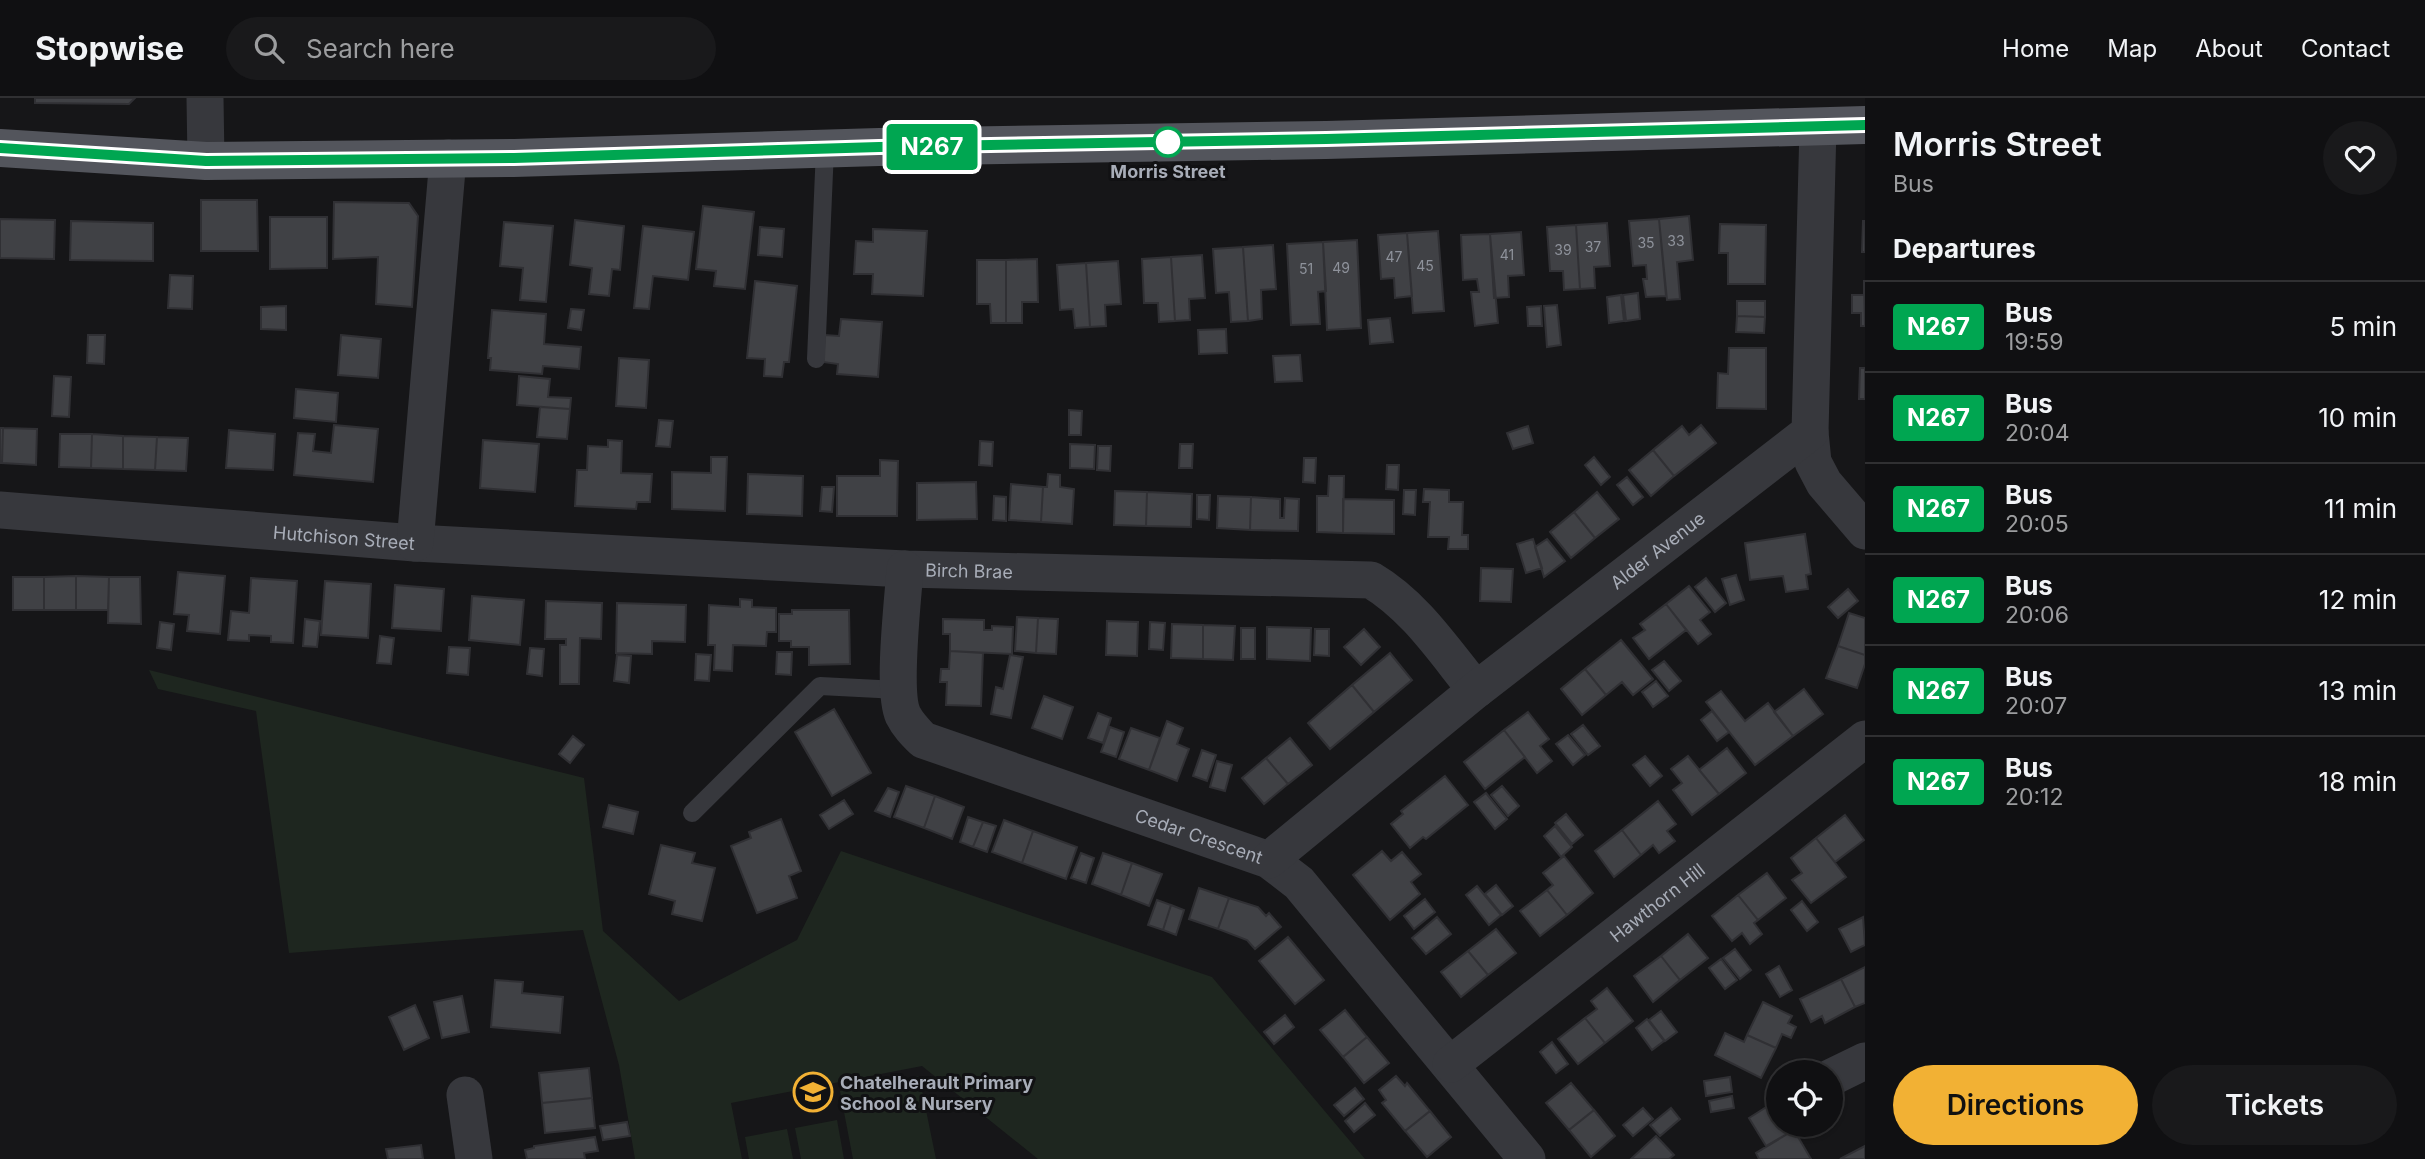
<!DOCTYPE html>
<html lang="en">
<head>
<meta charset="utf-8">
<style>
	body { margin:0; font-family:Inter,sans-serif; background:#19191b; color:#f1f3f6; height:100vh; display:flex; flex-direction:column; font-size:26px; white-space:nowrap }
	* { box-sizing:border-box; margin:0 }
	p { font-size:23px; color:#9c9d9f }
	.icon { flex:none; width:38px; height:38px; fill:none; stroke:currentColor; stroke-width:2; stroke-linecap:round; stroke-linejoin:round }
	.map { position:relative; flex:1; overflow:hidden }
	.side { display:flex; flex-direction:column; background:#101012; width:560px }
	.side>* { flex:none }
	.badge { padding:0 14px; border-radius:5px; font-size:24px; line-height:46px }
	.fabs { position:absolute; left:1766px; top:962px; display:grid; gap:14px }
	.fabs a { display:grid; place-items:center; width:77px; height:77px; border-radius:50%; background:#101012; box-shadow:0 2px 5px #0004,0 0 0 2px #303032; font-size:35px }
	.map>.badge { position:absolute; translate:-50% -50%; box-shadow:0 0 0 4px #fff }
	h2 { padding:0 28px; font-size:26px; line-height:63px }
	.round { display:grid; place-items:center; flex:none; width:74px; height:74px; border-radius:37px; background:#19191b }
	.overview { display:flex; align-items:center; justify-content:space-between; height:119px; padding:0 28px }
	h1 { font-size:33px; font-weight:600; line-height:52px }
	.primary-button { display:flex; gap:14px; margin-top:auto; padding:14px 28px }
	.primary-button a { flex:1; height:80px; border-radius:42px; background:#f2b134; color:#111; font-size:28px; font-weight:600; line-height:80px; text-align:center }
	.primary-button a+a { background:#19191b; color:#f1f3f6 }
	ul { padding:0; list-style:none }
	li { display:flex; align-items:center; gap:21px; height:91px; padding:0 28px; border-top:2px solid #303032 }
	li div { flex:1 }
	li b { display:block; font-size:26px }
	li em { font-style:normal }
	li .badge { min-width:77px; font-weight:700; text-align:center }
	header { display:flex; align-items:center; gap:42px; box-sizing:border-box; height:98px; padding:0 35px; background:#101012; border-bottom:2px solid #303032 }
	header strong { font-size:33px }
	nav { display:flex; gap:38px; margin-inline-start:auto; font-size:24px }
	.search { width:490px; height:63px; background:#19191b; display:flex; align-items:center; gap:18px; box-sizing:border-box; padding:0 24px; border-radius:38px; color:#9c9d9f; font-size:26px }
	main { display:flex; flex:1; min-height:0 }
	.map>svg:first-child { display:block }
	.green { fill:#1e261f }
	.building { fill:#404145; stroke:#303034; stroke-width:2 }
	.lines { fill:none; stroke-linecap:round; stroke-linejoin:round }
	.lane { stroke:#37383d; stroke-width:18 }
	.street { stroke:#37383d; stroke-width:37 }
	.primary { stroke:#53555c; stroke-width:38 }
	.line-casing { stroke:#fff; stroke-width:16 }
	.line { stroke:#00a651; stroke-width:10 }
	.stop-dot { fill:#fff; stroke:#00a651; stroke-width:3.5 }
	.labels { text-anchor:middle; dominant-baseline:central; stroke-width:6; stroke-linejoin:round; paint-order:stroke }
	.number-label { font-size:14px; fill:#8e929b }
	.stop-label { font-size:18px; font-weight:bold; fill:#a8adb8; stroke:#111113 }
	.street-label { font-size:18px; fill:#a8adb8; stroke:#111113 }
	.poi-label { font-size:18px; font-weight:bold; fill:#a8adb8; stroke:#111113; text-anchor:start }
</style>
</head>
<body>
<header>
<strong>Stopwise</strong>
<div class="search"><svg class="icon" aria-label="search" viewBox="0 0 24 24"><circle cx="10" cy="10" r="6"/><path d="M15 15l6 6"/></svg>Search here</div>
<nav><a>Home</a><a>Map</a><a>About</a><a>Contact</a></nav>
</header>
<main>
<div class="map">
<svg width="1865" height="1061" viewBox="0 0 1865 1061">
	<rect width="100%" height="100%" fill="#161618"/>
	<!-- green -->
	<path class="green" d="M149 572 584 680 603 833 679 903 797 842 841 753 1212 879 1365 1061H1038L922 968 731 1005 742 1061H635L619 967 583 832 289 855 256 613 158 591Z
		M919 978 936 1061H853L840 993Z
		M837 1022 844 1061H801L795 1030Z
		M787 1031 793 1061H749L745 1039Z"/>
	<!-- building -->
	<path class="building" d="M35 0H135L129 6 35 5Z
		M201 102H257L258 153H201Z
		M334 104 409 105 418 118 412 209 376 206 378 159 333 161Z
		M703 108 754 114 745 191 714 188 716 173 696 171Z
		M1689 118 1693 162 1677 164 1680 201 1667 202 1659 121Z
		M270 119H327V170L270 171Z
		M0 121 55 122 54 161 0 160Z
		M1659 121 1666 198 1646 199 1643 181H1647L1646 167 1633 168 1629 123Z
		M575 122 624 128 620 172 612 171 609 198 589 196 592 170 570 167Z
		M71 123 153 125V163L70 162Z
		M1863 123H1865V154H1862Z
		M504 124 553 128 546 204 520 202 523 170 500 168Z
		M1607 125 1610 168 1594 169 1595 190 1580 191 1576 127Z
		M1720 126 1766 127 1765 186H1728V155H1719Z
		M1576 127 1580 191 1564 192 1563 173H1550L1547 129Z
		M643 128 694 134 688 182 653 178 649 211 634 210Z
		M760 129 784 131 782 159 758 157Z
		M873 131 927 133 923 198 872 196 873 176H854L856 143 873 144Z
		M1438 133 1444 213 1413 215 1407 135Z
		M1521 134 1524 177 1508 178 1509 199 1494 200 1490 136Z
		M1407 135 1412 198 1395 200 1394 180 1381 181 1378 137Z
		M1490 136 1498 225 1475 228 1471 194H1479L1477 181 1463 182 1461 137Z
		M1357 142 1361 230 1327 232 1323 144Z
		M1323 144 1326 193 1318 194 1320 226 1291 227 1287 146Z
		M1273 147 1276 191 1261 192 1262 221 1248 223 1243 149Z
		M1243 149 1248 223 1231 224 1229 194 1216 195 1213 151Z
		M1202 157 1205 200 1189 201 1190 222 1175 223 1171 159Z
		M1171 159 1175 223 1159 224 1158 205H1144L1142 161Z
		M1037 161 1038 204H1022V225H1006V162Z
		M977 162H1006V225H991L990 206H977Z
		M1118 163 1121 206 1105 207 1106 228 1090 229 1086 165Z
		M1086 165 1090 229 1075 230 1073 211 1060 212 1057 167Z
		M170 177 193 178 192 211 168 210Z
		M1864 182 1865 228H1861V215H1852V197H1864Z
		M755 183 797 188 789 264H784L782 279 764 278 765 261 747 260Z
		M1638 195 1640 221 1626 223 1623 197Z
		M1621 197 1624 223 1609 225 1607 199Z
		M1737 203H1765V219L1737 218Z
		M1557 207 1561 247 1547 249 1544 208Z
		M286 208V232L261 231V209Z
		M1541 208 1542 228H1528L1527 209Z
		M571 211 584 212 581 232 568 230Z
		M492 212 546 216 544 246 581 249 579 271 543 268 542 276 490 272 491 260H488Z
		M1737 218 1765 219 1764 235 1736 234Z
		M1390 220 1393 244 1370 246 1368 222Z
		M841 221 882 224 878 279 837 276 838 266 823 264 825 237 839 238Z
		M1226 231 1227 255 1199 256 1198 232Z
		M88 237H105L104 266 87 265Z
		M341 237 381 241 378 280 338 277Z
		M1729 250H1766V311L1717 310 1718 275 1728 276Z
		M1300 257 1302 283 1275 284 1273 258Z
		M619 260 649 262 646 310 616 308Z
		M1860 270H1865V301H1859Z
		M54 278 71 279 69 319 52 318Z
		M519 278 550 281 548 299 571 300 570 311 517 307Z
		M296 291 338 295 336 324 294 320Z
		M540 309 570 311 567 341 537 339Z
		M1069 312 1082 313 1081 337H1069Z
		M659 322 673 323 670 349 656 348Z
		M334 327 378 331 373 384 294 377 298 335 315 336 313 353 331 355Z
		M1701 327 1716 345 1674 378 1653 352 1682 328 1689 337Z
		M1528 328 1533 345 1513 351 1507 335Z
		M0 330H3L2 365H0Z
		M3 330 37 331 36 367 2 365Z
		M229 332 275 336 273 372 226 370Z
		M60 336H92L91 370 59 369Z
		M92 336 123 338V371L91 370Z
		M123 338 157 339 155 372 123 371Z
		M157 339 188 340 186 373 155 372Z
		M483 342 539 346 535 394 480 390Z
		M608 342 622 343 621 375 652 376 650 404H637L636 411 575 408 577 372H587L588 348 608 349Z
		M980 343 993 344 992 368 979 367Z
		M1070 346 1095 347 1094 371 1070 370Z
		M1180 346H1193L1192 370H1179Z
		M1098 348H1111L1110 373 1097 372Z
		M1653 352 1674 378 1651 398 1629 372Z
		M711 359H727L725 413 672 411V374L711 375Z
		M1594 359 1610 379 1601 387 1585 367Z
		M1304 360H1316L1315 385 1303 384Z
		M880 362 898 363 897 418H837V378H880Z
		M1387 367H1399L1398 392 1386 391Z
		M748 376 803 378 802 418 747 416Z
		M1048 376 1060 377V389L1074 391 1072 426 1041 424 1043 389H1047Z
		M1329 378H1344L1343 435 1317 434V398H1328Z
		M1627 379 1643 399 1633 407 1617 387Z
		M976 384 977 421 917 422V385Z
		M1011 386 1043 389 1041 424 1009 422Z
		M822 389H834L832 414 820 413Z
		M1424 391 1449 392V404H1463L1462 437H1468V451H1448L1449 439H1428L1430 404H1423Z
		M1404 392H1416L1415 417 1403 416Z
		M1115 393 1147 394 1146 428 1114 427Z
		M1147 394 1192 396 1191 429 1146 428Z
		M1597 394 1619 421 1595 440 1574 414Z
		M1197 397H1210L1209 422 1197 421Z
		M994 398 1006 399V423L993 422Z
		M1218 398 1251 399 1250 432 1217 430Z
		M1251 399 1280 401V420H1284L1285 400 1299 401 1298 433 1250 432Z
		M1343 401 1394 402V436L1343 435Z
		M1574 414 1595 440 1571 460 1550 434Z
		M1805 436 1811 476 1806 477 1808 491 1786 494 1783 478 1750 482 1745 445Z
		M1533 441 1542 470 1526 475 1517 446Z
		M1547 441 1565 463 1544 479 1535 449Z
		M1481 470 1513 471 1511 504 1480 503Z
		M178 474 225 478 220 536 187 533 189 517 174 516Z
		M1736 477 1744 502 1730 507 1722 481Z
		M76 478 109 479 108 512H76Z
		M76 478V512H44V479Z
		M13 479H44V512H13Z
		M109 479H140L141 526 108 525Z
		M251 480 297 483 293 545 271 544V538L249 537V543L228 542 231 513 249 515Z
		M1706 480 1726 505 1715 514 1695 489Z
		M325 483 371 486 368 540 321 537Z
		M395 487 444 491 441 533 392 530Z
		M1689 488 1710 514 1700 522 1711 536 1698 546 1666 506Z
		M1848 491 1858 503 1838 520 1828 509Z
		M472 498 524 502 520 547 469 542Z
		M740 501 752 502V509L776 510V534H767L766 548 733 547 732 573 714 572 715 547H708L709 507 740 509Z
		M546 503 602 505 601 541 580 540 579 586H560V547H566V541H545Z
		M617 505 686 507 685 544 652 543V556L616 555Z
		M1666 506 1686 532 1649 561 1633 540 1645 532 1640 526Z
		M792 512H849L850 566 809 567V549H791V543H779V516H792Z
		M1849 515 1865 520V557L1838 548Z
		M1017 519 1038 520 1036 555 1015 553Z
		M1038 520 1058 521 1056 556 1036 555Z
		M305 521 320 523 317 549 303 548Z
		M943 521 984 522V532H992V528L1013 529 1012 556 950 553V536H943Z
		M1107 523 1138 524 1137 558 1106 557Z
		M160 524 174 526 171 552 157 550Z
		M1150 524 1165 525 1163 552 1149 551Z
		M1172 526 1203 527V561L1171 560Z
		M1203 527 1235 528 1233 562 1203 561Z
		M1267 529 1311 530 1310 563 1267 561Z
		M1241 530H1255V561H1241Z
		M1315 531H1329V558L1314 557Z
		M1364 531 1380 549 1361 567 1344 549Z
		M380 538 394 540 391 566 377 565Z
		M1621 542 1653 581 1633 597 1622 584 1606 597 1585 571Z
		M1838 548 1865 557V566L1857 590 1826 580Z
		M449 549 470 550 468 577 447 575Z
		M530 550 544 551 542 578 527 576Z
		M950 553 983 555 981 608 946 607 947 584H940L941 571H949Z
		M777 554H792L791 577 776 576Z
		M1390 555 1412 582 1374 614 1352 587Z
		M696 556 711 557 709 583 695 582Z
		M617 557 631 558 629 585 614 583Z
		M1010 557 1023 559 1011 620 991 616 996 589 1003 591Z
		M1664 563 1681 583 1669 593 1652 572Z
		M1585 571 1606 597 1582 617 1561 591Z
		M1656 583 1668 598 1653 609 1642 594Z
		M1352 587 1374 614 1330 651 1308 625Z
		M1804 591 1823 616 1793 638 1774 614Z
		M1721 593 1745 623 1768 605 1793 638 1755 667 1706 604Z
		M1044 598 1073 609 1062 641 1032 630Z
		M834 611 871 675 832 698 795 634Z
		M1712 613 1729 634 1717 643 1701 622Z
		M1528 614 1549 641 1540 648 1552 663 1537 675 1504 632Z
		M1098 615 1111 620 1103 645 1088 640Z
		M1167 623 1183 630 1177 646 1189 651 1177 683 1149 672Z
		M1583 627 1600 648 1588 657 1571 636Z
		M1110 629 1124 634 1116 659 1101 654Z
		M1131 630 1160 640 1149 672 1119 661Z
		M1504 632 1525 659 1485 691 1464 664Z
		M1568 637 1585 657 1573 667 1556 646Z
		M573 638 584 647 570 665 559 656Z
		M1290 640 1312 667 1288 686 1266 660Z
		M1727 650 1746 675 1719 696 1699 672Z
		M1202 652 1216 657 1207 683 1193 678Z
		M1645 658 1662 678 1650 688 1633 667Z
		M1688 658 1719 696 1692 717 1673 692 1682 685 1671 671Z
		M1266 660 1288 686 1264 706 1242 680Z
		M1217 663 1232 667 1225 693 1210 689Z
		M1445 678 1468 707 1426 741 1423 739 1410 750 1391 726 1403 716 1401 713Z
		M906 688 935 698 924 730 894 719Z
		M1502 688 1519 708 1508 718 1491 697Z
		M888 690 899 694 890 719 875 713Z
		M1486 695 1507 721 1495 731 1474 704Z
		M935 698 964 709 952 741 924 730Z
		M844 702 853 716 829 731 820 717Z
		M1658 703 1676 726 1667 733 1675 743 1659 755 1653 747 1641 757 1622 732Z
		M609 707 638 714 633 736 603 729Z
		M1566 716 1583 737 1572 746 1555 725Z
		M1845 717 1864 742 1835 764 1816 740Z
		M968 719 983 724 973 749 960 744Z
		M781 721 801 773 789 778 797 800 757 815 731 748 751 740 749 734Z
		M1004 722 1033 733 1022 765 992 754Z
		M983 724 996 728 987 754 973 749Z
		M1555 728 1572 749 1561 759 1544 738Z
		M1622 732 1641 757 1614 779 1595 753Z
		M1033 733 1077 749 1066 781 1022 765Z
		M1816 740 1846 779 1811 805 1792 782 1802 775 1791 760Z
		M661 747 695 755 692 765 715 770 702 823 672 816 675 803 649 796Z
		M1382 753 1391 763 1402 754 1421 776 1411 784 1420 796 1390 822 1353 777Z
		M1081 755 1094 760 1086 785 1071 780Z
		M1103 755 1132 765 1121 797 1092 786Z
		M1564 758 1593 795 1567 817 1547 792 1553 787 1543 775Z
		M1132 765 1162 776 1149 808 1121 797Z
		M1767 775 1786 800 1758 822 1738 797Z
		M1496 787 1513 808 1502 817 1485 796Z
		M1477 788 1501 817 1489 827 1466 797Z
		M1199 790 1229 800 1218 831 1189 821Z
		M1547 792 1567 817 1540 838 1520 813Z
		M1738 797 1758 822 1754 825 1762 836 1750 846 1742 835 1732 843 1712 818Z
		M1229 800 1258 809 1266 818 1269 815 1281 829 1255 851 1247 842 1218 831Z
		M1425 801 1435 814 1414 831 1404 818Z
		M1157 802 1171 807 1163 832 1148 827Z
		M1802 803 1818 824 1807 833 1791 812Z
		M1171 807 1184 812 1176 837 1163 832Z
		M1437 819 1451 836 1426 856 1412 840Z
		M1863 819 1865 847 1851 854 1839 831Z
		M1496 831 1516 855 1488 877 1468 853Z
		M1688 836 1708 860 1680 882 1661 858Z
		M1288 839 1324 882 1295 906 1259 863Z
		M1735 851 1751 872 1740 881 1723 860Z
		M1468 853 1488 877 1461 899 1441 874Z
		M1661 858 1680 882 1653 904 1634 878Z
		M1721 861 1737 882 1725 891 1709 870Z
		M1779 868 1792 892 1780 899 1766 876Z
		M1865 869V905L1855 909 1841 881Z
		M1841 881 1855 909 1825 925 1822 918 1811 924 1800 901Z
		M495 882 523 884 522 895 563 899 560 935 491 929Z
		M1607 890 1633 923 1605 945 1585 920 1597 911 1591 903Z
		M462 898 469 934 442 940 434 904Z
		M1763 904 1792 918 1788 925 1796 929 1791 940 1782 936 1776 950 1747 937Z
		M415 907 429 940 404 952 389 919Z
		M1345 912 1367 939 1343 959 1320 932Z
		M1661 913 1677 934 1665 943 1649 922Z
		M1285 917 1294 929 1274 946 1264 934Z
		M1585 920 1605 945 1578 966 1558 941Z
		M1647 921 1664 943 1652 952 1636 930Z
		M1725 935 1744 944 1747 937 1776 950 1761 980 1715 957Z
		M1367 939 1389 965 1364 985 1343 959Z
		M1552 944 1568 966 1556 975 1540 954Z
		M589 970 592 1000 542 1005 539 975Z
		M1396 978 1405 988 1407 985 1430 1013 1405 1033 1382 1005 1386 1002 1379 992Z
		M1730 979 1732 994 1706 998 1704 983Z
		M1571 985 1594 1012 1569 1032 1546 1005Z
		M1355 990 1364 1001 1344 1018 1334 1007Z
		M1732 998 1734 1010 1711 1014 1709 1003Z
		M592 1000 595 1030 545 1035 542 1005Z
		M1776 1003 1778 1007V1027H1790L1794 1032 1766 1048 1749 1020Z
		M1365 1005 1375 1017 1354 1034 1345 1023Z
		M1643 1010 1653 1021 1633 1038 1623 1027Z
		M1671 1010 1680 1021 1660 1038 1650 1027Z
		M1594 1012 1615 1038 1591 1059 1569 1032Z
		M1430 1013 1451 1039 1427 1059 1405 1033Z
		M627 1024 630 1038 603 1042 600 1028Z
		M1794 1032 1811 1061H1759L1756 1055Z
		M1656 1038 1674 1057 1669 1061H1631Z
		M595 1039 598 1053 584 1055 585 1061H527L525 1052 534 1050V1048Z
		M421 1047 423 1061H388L386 1051Z
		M1865 1048V1061H1840Z"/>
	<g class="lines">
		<!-- lane -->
		<path class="lane" d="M816 261 825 51
			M692 715 820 588 898 592"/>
		<!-- street -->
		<g class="street">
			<path d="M205 0 206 63"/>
			<path d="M1810 334 1813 364 1824 385 1865 433"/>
			<path id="s1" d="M0 412 415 445 905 471 1371 482C1415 508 1444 553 1476 592"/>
			<path d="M415 445 448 60"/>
			<path id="s2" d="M905 471C903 501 892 593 903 617 908 627 915 634 923 642L1269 762 1299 785 1527 1061"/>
			<path id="s3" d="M1269 762 1476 592 1810 334 1818 29"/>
			<path id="s4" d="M1451 966 1865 641"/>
			<path d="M1830 980 1865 963"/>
			<path d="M465 997 474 1061"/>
		</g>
		<!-- primary -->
		<path class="primary" d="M0 50 206 63 514 60 879 49 1326 42 1865 27"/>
	</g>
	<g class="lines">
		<defs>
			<path id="line" d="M0 50 206 63 514 60 879 49 1326 41 1865 27"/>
		</defs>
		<!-- line casing -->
		<use href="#line" class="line-casing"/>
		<!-- line -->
		<use href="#line" class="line"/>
	</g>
	<!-- icons -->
	<defs>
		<symbol id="school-ring" viewBox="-11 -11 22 22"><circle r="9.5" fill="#111113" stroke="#f2b134" stroke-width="1.5"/><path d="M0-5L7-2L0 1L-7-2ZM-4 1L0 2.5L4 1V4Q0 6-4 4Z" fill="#f2b134"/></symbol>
	</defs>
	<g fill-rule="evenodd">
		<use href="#school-ring" x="791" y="972" width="44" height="44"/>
	</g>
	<!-- markers -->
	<circle class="stop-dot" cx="1168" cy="44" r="14"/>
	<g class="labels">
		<!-- number labels -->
		<g class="number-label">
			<text x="1676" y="142">33</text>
			<text x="1646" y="144">35</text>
			<text x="1593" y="148">37</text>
			<text x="1563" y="151">39</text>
			<text x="1507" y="156">41</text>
			<text x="1394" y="158">47</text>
			<text x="1425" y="167">45</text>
			<text x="1341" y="169">49</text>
			<text x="1306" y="170">51</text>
		</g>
		<!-- stop labels -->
		<g class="stop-label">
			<text x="1168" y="73">Morris Street</text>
		</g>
		<!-- street labels -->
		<g class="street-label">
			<text stroke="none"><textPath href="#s1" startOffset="345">Hutchison Street</textPath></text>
			<text stroke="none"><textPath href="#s3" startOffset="497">Alder Avenue</textPath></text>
			<text stroke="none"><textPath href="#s1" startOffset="971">Birch Brae</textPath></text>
			<text stroke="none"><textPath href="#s2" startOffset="471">Cedar Crescent</textPath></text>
			<text stroke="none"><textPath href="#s4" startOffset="262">Hawthorn Hill</textPath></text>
		</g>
		<!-- poi labels -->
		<g class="poi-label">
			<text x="840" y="984">Chatelherault Primary<tspan x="840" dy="21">School &amp; Nursery</tspan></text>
		</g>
	</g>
</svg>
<div class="fabs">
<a><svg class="icon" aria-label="locate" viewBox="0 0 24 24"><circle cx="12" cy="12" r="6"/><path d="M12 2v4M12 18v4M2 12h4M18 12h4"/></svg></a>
</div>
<b class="badge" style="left:932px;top:49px;background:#00a651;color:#fff">N267</b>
</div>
<section class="side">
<div class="overview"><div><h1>Morris Street</h1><p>Bus</p></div><a class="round"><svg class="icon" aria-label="heart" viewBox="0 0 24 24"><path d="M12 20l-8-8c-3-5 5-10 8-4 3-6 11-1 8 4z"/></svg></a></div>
<h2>Departures</h2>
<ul>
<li><span class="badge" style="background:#00a651;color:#fff">N267</span><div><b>Bus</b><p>19:59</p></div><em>5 min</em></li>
<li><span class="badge" style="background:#00a651;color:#fff">N267</span><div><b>Bus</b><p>20:04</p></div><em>10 min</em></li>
<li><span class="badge" style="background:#00a651;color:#fff">N267</span><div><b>Bus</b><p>20:05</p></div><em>11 min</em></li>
<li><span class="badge" style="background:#00a651;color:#fff">N267</span><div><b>Bus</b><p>20:06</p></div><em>12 min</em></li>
<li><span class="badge" style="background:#00a651;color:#fff">N267</span><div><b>Bus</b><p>20:07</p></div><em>13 min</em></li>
<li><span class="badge" style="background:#00a651;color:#fff">N267</span><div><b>Bus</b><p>20:12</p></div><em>18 min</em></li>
</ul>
<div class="primary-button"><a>Directions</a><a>Tickets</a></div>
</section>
</main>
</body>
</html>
